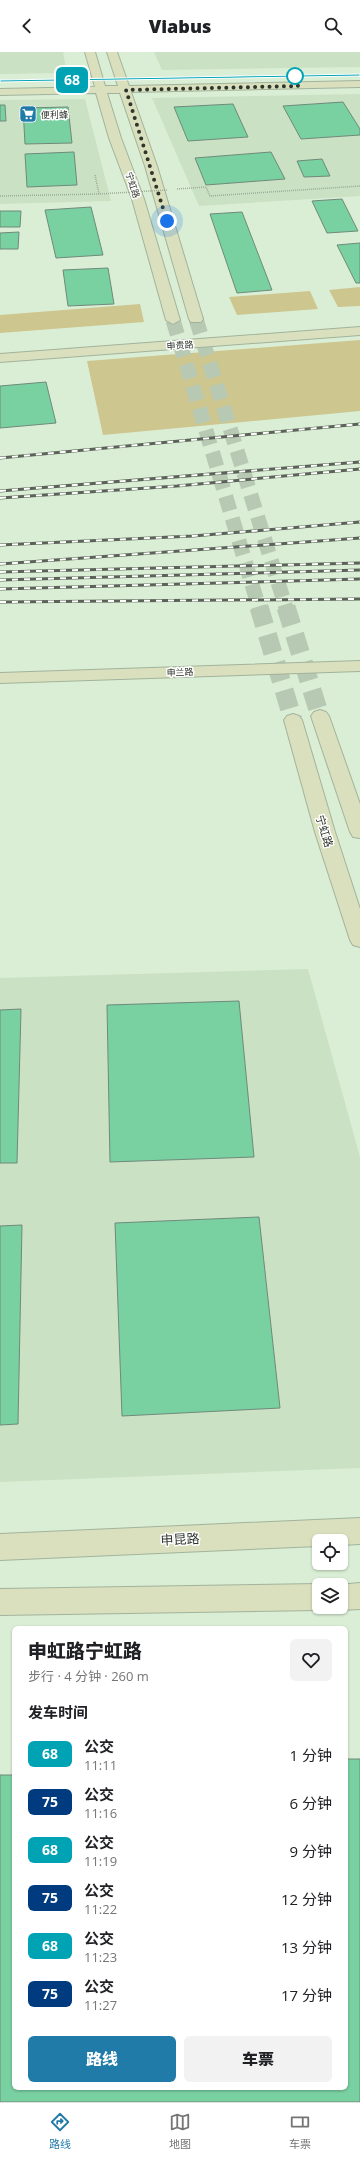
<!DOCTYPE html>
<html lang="zh">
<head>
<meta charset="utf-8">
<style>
	body { margin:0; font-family:"Open Sans","Noto Sans SC",sans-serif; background:#f2f2f2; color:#202124; height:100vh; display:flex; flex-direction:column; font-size:15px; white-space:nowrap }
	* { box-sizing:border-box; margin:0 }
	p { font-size:13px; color:#757577 }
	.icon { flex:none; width:22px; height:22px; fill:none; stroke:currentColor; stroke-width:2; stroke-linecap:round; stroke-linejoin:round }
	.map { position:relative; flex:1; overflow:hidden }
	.side { position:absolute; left:12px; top:1574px; width:336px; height:464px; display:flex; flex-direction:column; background:#fff; border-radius:6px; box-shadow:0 1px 3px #0004 }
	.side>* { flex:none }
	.badge { padding:0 8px; border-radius:6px; font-size:14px; line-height:26px }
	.fabs { position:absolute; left:312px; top:1482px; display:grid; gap:8px }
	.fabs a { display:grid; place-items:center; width:36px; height:36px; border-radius:6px; background:#fff; box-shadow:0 1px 3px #0004; font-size:20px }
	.you { position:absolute; width:20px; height:20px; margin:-10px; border:3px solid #fff; border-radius:50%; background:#1a73e8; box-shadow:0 0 0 6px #1a73e833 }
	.map>.badge { position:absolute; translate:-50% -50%; box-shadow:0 0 0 2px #fff }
	h2 { padding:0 16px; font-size:15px; line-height:36px }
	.round { display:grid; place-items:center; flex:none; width:42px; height:42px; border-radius:6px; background:#f2f2f2 }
	.overview { display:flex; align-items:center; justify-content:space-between; height:68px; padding:0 16px }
	h1 { font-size:19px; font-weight:800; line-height:30px }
	.button { display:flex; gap:8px; margin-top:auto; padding:8px 16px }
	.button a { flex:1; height:46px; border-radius:6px; background:#217ba9; color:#fff; font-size:16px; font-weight:800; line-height:46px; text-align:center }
	.button a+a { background:#f2f2f2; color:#202124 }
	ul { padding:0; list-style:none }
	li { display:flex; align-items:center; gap:12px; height:48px; padding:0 16px }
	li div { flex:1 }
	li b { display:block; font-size:15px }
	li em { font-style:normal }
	li .badge { min-width:44px; font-weight:700; text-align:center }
	header { display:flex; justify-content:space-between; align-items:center; height:52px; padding:0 16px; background:#fff; font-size:18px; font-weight:800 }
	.tabs { display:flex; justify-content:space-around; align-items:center; height:56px; border-top:1px solid #e0e0e0; background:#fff; font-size:11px; color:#757577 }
	.tabs a { display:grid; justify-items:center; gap:2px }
	.tabs .current { color:#217ba9 }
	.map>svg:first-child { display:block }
	.built { fill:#cae1c3 }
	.green { fill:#cec68f }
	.building { fill:#79d0a1; stroke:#6f8a7a }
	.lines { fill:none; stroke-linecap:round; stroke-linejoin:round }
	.secondary-tunnel-far1 { stroke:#b8c9b3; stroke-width:15; stroke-dasharray:15 8; stroke-linecap:butt }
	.secondary-tunnel { stroke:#b8c9b3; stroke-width:19; stroke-dasharray:19 10; stroke-linecap:butt }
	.secondary-casing { stroke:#a1b39c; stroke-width:2 }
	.path { stroke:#9cab98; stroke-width:1.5; stroke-dasharray:1 1; stroke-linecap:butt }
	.secondary { fill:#dae0bd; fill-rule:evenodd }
	.rail-casing { stroke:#596356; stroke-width:3 }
	.rail { stroke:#fff; stroke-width:2; stroke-dasharray:6; stroke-linecap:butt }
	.path-bridge { stroke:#9cab98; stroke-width:1.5; stroke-dasharray:1 1; stroke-linecap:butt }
	.line { fill:#00a3b4; stroke:#fff }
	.walk { stroke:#2e352c; stroke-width:4; stroke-dasharray:0 7.2 }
	.stop-dot { fill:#fff; stroke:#00a3b4; stroke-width:2 }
	.labels { text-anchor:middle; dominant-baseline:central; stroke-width:3; stroke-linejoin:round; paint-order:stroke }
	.far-poi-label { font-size:9px; fill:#2e352c; stroke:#fff; text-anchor:start }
	.far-street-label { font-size:9px; fill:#2e352c; stroke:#fff }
	.street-label { font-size:11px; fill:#2e352c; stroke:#fff }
	.near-street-label { font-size:13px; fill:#2e352c; stroke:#fff }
</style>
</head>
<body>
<header><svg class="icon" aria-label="back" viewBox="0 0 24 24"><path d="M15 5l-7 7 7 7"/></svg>Viabus<svg class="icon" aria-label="search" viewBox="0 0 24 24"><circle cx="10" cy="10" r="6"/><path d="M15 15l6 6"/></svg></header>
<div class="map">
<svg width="360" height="2050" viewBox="0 0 360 2050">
	<rect width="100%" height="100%" fill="#daeed5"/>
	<!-- built -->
	<path class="built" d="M0 0H63L67 21 0 22Z
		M154 0H360V15L162 18Z
		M360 42V144L199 154 152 46Z
		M85 47 111 149 0 152V48Z
		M308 917 360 1105V1416L0 1430V926Z"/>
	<!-- green -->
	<path class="green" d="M360 235V254L338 255 329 238Z
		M310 239 318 257 237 263 229 245Z
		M140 252 144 270 0 281V263Z
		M360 288V359L103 383 87 309Z"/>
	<!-- building -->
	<path class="building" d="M343 50 360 77V83L301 87 283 54Z
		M233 52 248 85 188 89 174 55Z
		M0 53H5L6 69H0Z
		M68 55 72 91 25 92 23 56Z
		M74 100 77 133 27 135 25 102Z
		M271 100 285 127 206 133 195 106Z
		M322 107 330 124 304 125 297 109Z
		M342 147 358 179 327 181 312 149Z
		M91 155 103 203 56 206 45 158Z
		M0 159H21L20 175H0Z
		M242 160 272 238 237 241 210 162Z
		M19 180 18 197H0V181Z
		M360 191V231H356L337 193Z
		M108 216 114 252 68 254 63 218Z
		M46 330 56 371 0 376V334Z
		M239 949 254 1105 110 1110 107 953Z
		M21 957 17 1111H0V958Z
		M259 1165 280 1356 122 1364 115 1171Z
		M22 1173 18 1372 0 1373V1174Z
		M346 1707H360V2050H0V1723H14V2036H346Z"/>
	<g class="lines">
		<!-- secondary-tunnel-far1 -->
		<path class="secondary-tunnel-far1" d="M196 267 286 556
			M173 268 259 556"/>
		<!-- secondary-tunnel -->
		<path class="secondary-tunnel" d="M259 555 293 668
			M286 555 320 664"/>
		<defs>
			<path id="secondary" d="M85 0H95L105 34H118L107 0H117L129 34 360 29V35L131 40 157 114 203 267 201 270H191L189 267 145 114 120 41H107L121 86 144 147 180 268 173 272 166 268 132 147 109 86 96 41 0 43V37L95 35Z
				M360 275V283L0 310V302Z
				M360 609V619L0 631V621Z
				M320 658 326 660 329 664 360 752V786L353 785 350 780 311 664 314 660Z
				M293 662 299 664 302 668 335 780 360 857V895L353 893 350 888 315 780 284 668 287 664Z
				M360 1466V1492L341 1493V1489H319V1494L0 1508V1482Z
				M360 1531V1557L341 1558 332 1555H341V1533H337Z
				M319 1532 323 1533H319V1555H328L319 1558 0 1563V1537Z"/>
		</defs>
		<!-- secondary casing -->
		<use href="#secondary" class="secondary-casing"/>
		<!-- path -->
		<path class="path" d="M95 123 99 142
			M177 137 206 135 210 144 360 134"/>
		<!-- secondary -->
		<use href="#secondary" class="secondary"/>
		<defs>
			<path id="rail" d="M0 406 360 372
				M0 439 360 410
				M0 446 177 434 360 417
				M0 493 193 484 360 470
				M0 512 360 486
				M0 520 360 511
				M0 528 360 518
				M0 537 360 527
				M0 550 360 547"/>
		</defs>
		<!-- rail casing -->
		<use href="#rail" class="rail-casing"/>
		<!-- rail -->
		<use href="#rail" class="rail"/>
		<!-- path-bridge -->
		<path class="path-bridge" d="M0 144 99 142 167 138"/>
	</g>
	<!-- line -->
	<path class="line" d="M360 22V24L0 30V28Z"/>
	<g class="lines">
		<!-- walk -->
		<path class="walk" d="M167 169 126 38 298 34 295 24"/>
	</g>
	<!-- icons -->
	<defs>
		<symbol id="supermarket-square" viewBox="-11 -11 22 22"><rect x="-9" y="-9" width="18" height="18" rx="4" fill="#217ba9" stroke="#fff"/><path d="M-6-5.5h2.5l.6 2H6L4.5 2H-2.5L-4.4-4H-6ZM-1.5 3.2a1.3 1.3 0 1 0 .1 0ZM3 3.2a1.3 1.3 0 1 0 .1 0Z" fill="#fff"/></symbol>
	</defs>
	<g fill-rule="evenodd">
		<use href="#supermarket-square" x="18" y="52" width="20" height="20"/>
	</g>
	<!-- markers -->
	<circle class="stop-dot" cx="295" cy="24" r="8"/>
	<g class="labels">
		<!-- far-poi labels -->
		<g class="far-poi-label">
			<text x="41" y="62">便利蜂</text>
		</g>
		<!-- far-street labels -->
		<g class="far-street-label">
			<text transform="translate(133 133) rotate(72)">宁虹路</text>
			<text transform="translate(180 293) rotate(-4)">申贵路</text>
			<text transform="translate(180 620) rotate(-2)">申兰路</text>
		</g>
		<!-- street labels -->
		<g class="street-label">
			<text transform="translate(325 779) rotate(73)">宁虹路</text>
		</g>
		<!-- near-street labels -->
		<g class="near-street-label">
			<text transform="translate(180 1487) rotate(-3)">申昆路</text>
		</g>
	</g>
</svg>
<div class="fabs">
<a><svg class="icon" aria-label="locate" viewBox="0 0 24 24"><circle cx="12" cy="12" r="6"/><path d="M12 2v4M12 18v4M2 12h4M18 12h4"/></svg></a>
<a><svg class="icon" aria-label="layers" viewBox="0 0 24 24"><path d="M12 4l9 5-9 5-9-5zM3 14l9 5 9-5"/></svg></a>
</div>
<div class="you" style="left:167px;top:169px"></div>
<b class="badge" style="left:72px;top:28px;background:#00a3b4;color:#fff">68</b>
<section class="side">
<div class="overview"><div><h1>申虹路宁虹路</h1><p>步行 · 4 分钟 · 260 m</p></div><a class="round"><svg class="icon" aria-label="heart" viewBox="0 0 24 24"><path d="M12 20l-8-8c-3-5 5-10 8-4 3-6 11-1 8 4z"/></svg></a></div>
<h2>发车时间</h2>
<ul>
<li><span class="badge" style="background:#00a3b4;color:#fff">68</span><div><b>公交</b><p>11:11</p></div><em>1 分钟</em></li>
<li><span class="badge" style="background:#003b80;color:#fff">75</span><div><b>公交</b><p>11:16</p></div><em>6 分钟</em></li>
<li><span class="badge" style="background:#00a3b4;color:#fff">68</span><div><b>公交</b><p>11:19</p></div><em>9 分钟</em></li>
<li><span class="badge" style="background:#003b80;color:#fff">75</span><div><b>公交</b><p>11:22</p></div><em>12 分钟</em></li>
<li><span class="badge" style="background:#00a3b4;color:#fff">68</span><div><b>公交</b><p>11:23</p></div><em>13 分钟</em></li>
<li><span class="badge" style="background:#003b80;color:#fff">75</span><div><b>公交</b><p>11:27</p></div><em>17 分钟</em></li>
</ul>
<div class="button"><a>路线</a><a>车票</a></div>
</section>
</div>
<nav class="tabs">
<a class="current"><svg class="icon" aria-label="directions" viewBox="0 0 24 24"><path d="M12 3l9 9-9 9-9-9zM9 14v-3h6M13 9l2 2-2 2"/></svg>路线</a>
<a><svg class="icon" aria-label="map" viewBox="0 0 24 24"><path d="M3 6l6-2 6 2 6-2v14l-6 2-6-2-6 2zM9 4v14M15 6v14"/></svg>地图</a>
<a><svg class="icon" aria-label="tickets" viewBox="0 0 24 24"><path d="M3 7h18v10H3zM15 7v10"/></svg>车票</a>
</nav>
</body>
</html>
